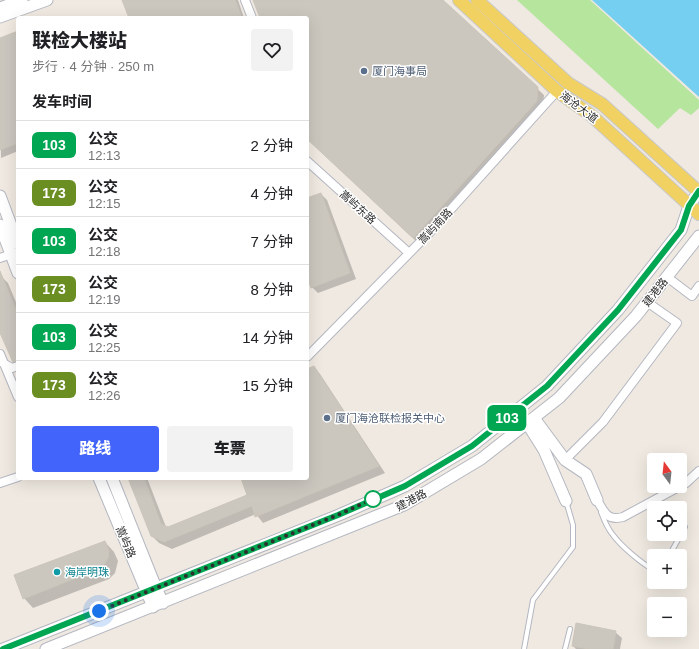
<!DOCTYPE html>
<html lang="zh">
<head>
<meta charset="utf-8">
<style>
	body { margin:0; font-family:Helvetica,"Noto Sans SC",sans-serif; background:#f2f2f2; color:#202124; height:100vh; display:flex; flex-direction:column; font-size:15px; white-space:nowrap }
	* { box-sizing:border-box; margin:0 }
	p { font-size:13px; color:#757577 }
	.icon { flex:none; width:22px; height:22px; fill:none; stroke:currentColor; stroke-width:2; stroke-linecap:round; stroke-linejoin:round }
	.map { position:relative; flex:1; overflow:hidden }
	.panel { position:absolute; left:16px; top:16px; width:293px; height:464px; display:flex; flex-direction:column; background:#fff; border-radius:4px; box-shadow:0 4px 16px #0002 }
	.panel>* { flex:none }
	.badge { padding:0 8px; border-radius:6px; font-size:14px; line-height:26px }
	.needle { width:26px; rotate:345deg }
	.tools { position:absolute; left:647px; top:453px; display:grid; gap:8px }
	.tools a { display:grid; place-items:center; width:40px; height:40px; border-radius:4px; background:#fff; box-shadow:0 4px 16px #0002; font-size:20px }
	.you { position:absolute; width:20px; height:20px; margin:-10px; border:3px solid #fff; border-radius:50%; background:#1a73e8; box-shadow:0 0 0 6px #1a73e833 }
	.map>.badge { position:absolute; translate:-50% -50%; box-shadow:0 0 0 2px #fff }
	h2 { padding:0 16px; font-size:15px; line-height:36px }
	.round { display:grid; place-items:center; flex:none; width:42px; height:42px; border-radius:4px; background:#f2f2f2 }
	.headline { display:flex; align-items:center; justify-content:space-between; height:68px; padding:0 16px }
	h1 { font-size:19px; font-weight:800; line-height:30px }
	.primary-button { display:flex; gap:8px; margin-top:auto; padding:8px 16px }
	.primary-button a { flex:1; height:46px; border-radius:4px; background:#4264fb; color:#fff; font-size:16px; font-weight:800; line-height:46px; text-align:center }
	.primary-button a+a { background:#f2f2f2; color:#202124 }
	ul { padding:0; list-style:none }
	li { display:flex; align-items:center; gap:12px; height:48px; padding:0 16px; border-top:1px solid #e0e0e0 }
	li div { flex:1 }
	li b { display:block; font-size:15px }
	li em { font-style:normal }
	li .badge { min-width:44px; font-weight:700; text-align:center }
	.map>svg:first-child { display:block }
	.green { fill:#b6e59e }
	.water { fill:#75cff0 }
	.shadow { fill:#0003 }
	.building { fill:#cbc7bf; stroke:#cbc5ba }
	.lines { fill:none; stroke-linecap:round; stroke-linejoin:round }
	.lane-casing { stroke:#b4b7c1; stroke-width:6 }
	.street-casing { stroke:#b4b7c1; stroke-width:10 }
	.secondary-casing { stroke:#b4b7c1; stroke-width:13 }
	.primary-casing { stroke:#c9c9c9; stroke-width:14 }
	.lane { stroke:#fff; stroke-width:4 }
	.street { stroke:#fff; stroke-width:8 }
	.secondary { stroke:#fff; stroke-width:11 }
	.primary { stroke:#f2d163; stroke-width:12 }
	.line-casing { stroke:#fff; stroke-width:9 }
	.line { stroke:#00a651; stroke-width:6 }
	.walk { stroke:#2e2e2e; stroke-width:4; stroke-dasharray:0 7.2 }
	.service-dot { fill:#5c6f8a; stroke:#fff; stroke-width:1.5 }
	.stop-dot { fill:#fff; stroke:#00a651; stroke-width:2 }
	.culture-dot { fill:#0f9aa8; stroke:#fff; stroke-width:1.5 }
	.labels { text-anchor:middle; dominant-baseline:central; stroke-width:3; stroke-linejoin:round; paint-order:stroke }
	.service-label { font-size:11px; fill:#4e5e75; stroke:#fff; text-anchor:start }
	.street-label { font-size:11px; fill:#2e2e2e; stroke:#fff }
	.culture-label { font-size:11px; fill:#0d838f; stroke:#fff; text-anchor:start }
</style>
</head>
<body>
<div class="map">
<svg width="699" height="649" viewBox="0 0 699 649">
	<rect width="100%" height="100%" fill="#efe9e1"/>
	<!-- green -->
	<path class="green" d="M517 0H590L699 100V108L691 115 680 108 658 129Z"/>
	<!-- water -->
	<path class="water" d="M592 0H699V97Z"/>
	<!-- shadow -->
	<path class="shadow" d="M124 0H238L244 18H130Z
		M254 0H441L544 95 543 107 419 244 307 138V18H261Z
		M18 33V151L1 158 0 39Z
		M321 194 327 200 356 279 318 293 312 287 307 274V199Z
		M2 277 8 283 18 307V366L12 361 0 330V278Z
		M313 367 320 374 385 473 263 523 256 514 172 549 159 543 151 535 129 478H147L166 527 168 528 248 495 242 478H307V370Z
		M105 542 114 552 118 561 115 573 109 579 33 608 24 598Z
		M615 632 622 638 620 649H576L573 646Z"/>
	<!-- building -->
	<path class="building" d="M122 0H235L242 18H129Z
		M253 0H443L538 87 537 101 413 238 307 139V18H260Z
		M18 31V143L0 150V38Z
		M321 193 350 273 311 288 307 277V198Z
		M0 271 18 315V361L13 362 0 333Z
		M314 366 379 466 255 517 252 506 164 542 151 536 128 478H144L161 524 168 527 247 495 241 478H307V369Z
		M105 541 109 551 108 558 105 563 99 569 23 599 14 575Z
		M576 623 616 631 613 649H589L572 646Z"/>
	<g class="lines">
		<defs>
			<path id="lane" d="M601 512C604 520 607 528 613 535 621 546 640 562 652 569L654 568
				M669 556 685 527
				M524 649 533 600 573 547V525L566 501
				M565 649 570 629"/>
			<path id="street" d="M245 0 252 18
				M307 161 409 253
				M0 258 18 252
				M667 277 692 296 699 286
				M0 354 18 397
				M307 357 435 227 557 91
				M3 363 12 368 18 366
				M565 460 603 422 677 323 647 302
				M0 483 18 477
				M597 500C605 513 607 521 623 517L686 483 699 471"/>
			<path id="secondary" d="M0 8 22 0
				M0 17 47 0
				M0 196 18 244
				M0 225 18 273
				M534 418 565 460 586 474 597 500
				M527 423 544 450 566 501
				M99 478 153 607
				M112 478 156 588 163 603
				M3 649 339 515 405 486 472 446 547 386 618 310 681 230 689 206 699 191
				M46 649 404 505 481 459 559 398 636 316 699 236"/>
			<path id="primary" d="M459 0 557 91 592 116 699 214
				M477 0 568 83 602 104 699 192"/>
		</defs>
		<!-- lane casing -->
		<use href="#lane" class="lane-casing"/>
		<!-- street casing -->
		<use href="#street" class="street-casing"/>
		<!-- secondary casing -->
		<use href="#secondary" class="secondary-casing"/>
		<!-- primary casing -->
		<use href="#primary" class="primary-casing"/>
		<!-- lane -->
		<use href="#lane" class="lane"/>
		<!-- street -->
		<use href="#street" class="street"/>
		<!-- secondary -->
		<use href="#secondary" class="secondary"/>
		<!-- primary -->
		<use href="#primary" class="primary"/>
	</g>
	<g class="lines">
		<defs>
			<path id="line" d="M3 649 338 515 405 486 472 446 547 386 618 310 681 230 689 206 699 191"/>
		</defs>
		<!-- line casing -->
		<use href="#line" class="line-casing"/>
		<!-- line -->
		<use href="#line" class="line"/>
		<!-- walk -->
		<path class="walk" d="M99 611 338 515 373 499"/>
	</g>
	<!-- markers -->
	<g class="service-dot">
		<circle cx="364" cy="71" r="4"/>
		<circle cx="327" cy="418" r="4"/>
	</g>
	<circle class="stop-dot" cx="373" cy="499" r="8"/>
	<circle class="culture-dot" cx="57" cy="572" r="4"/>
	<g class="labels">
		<!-- service labels -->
		<g class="service-label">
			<text x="372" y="71">厦门海事局</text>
			<text x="335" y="418">厦门海沧联检报关中心</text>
		</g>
		<!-- street labels -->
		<g class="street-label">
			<text transform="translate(579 107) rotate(37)">海沧大道</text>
			<text transform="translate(358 207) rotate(42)">嵩屿东路</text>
			<text transform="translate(435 226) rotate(-47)">嵩屿南路</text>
			<text transform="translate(655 292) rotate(-52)">建港路</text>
			<text transform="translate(411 500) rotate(-28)">建港路</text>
			<text transform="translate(126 542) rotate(67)">嵩屿路</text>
		</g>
		<!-- culture labels -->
		<g class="culture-label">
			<text x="65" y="572">海岸明珠</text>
		</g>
	</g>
</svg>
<div class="tools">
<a><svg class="needle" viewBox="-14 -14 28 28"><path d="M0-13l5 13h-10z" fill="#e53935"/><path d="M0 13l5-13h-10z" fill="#757577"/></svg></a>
<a><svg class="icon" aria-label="locate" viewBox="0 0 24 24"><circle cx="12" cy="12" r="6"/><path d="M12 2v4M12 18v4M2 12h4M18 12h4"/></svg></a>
<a>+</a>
<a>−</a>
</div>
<div class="you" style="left:99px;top:611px"></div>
<b class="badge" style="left:507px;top:418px;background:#00a651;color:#fff">103</b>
<section class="panel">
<div class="headline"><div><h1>联检大楼站</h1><p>步行 · 4 分钟 · 250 m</p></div><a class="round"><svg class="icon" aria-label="heart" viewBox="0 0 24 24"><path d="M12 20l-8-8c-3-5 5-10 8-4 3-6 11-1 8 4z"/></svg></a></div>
<h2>发车时间</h2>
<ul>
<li><span class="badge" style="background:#00a651;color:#fff">103</span><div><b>公交</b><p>12:13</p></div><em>2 分钟</em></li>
<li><span class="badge" style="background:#6b8e23;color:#fff">173</span><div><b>公交</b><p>12:15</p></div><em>4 分钟</em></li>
<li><span class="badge" style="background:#00a651;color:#fff">103</span><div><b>公交</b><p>12:18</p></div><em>7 分钟</em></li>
<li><span class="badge" style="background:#6b8e23;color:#fff">173</span><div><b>公交</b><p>12:19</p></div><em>8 分钟</em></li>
<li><span class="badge" style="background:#00a651;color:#fff">103</span><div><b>公交</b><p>12:25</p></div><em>14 分钟</em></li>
<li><span class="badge" style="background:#6b8e23;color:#fff">173</span><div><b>公交</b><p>12:26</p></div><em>15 分钟</em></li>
</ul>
<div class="primary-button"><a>路线</a><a>车票</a></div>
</section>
</div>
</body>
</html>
